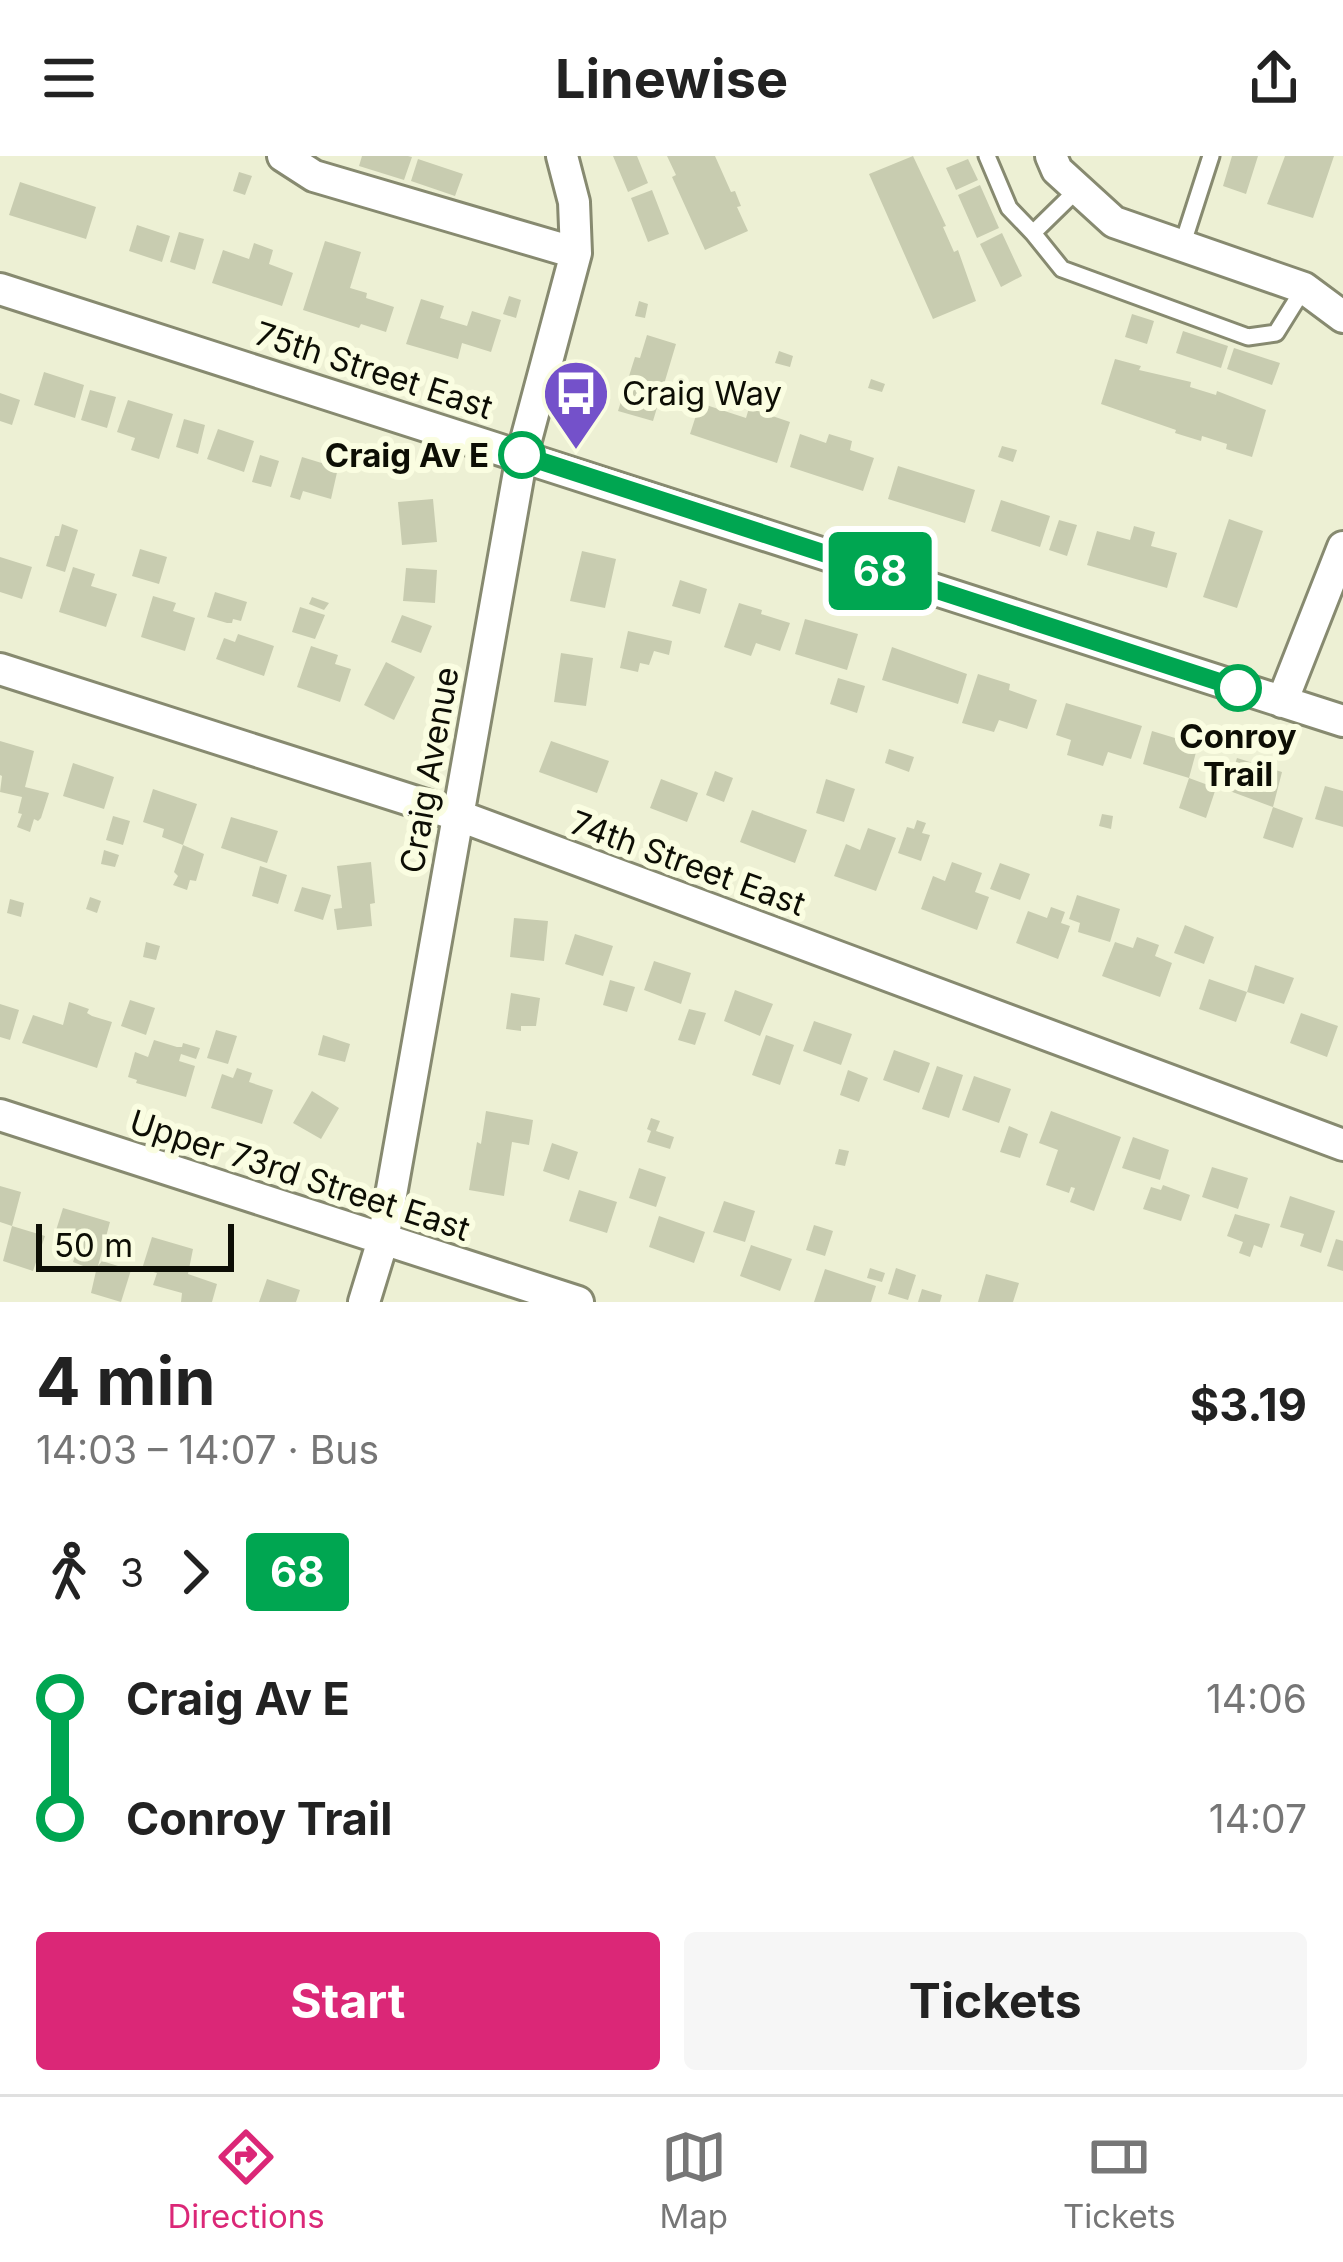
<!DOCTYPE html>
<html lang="en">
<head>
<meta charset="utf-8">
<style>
	body { margin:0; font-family:Inter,sans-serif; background:#f6f6f6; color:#222; height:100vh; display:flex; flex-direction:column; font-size:45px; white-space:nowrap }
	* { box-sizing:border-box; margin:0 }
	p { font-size:39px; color:#767676 }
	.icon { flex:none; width:66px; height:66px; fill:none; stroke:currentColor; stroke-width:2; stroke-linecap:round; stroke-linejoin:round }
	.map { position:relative; height:1146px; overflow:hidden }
	.side { display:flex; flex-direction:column; background:#fff; flex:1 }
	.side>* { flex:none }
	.badge { padding:0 24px; border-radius:9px; font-size:42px; line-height:78px }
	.scale { position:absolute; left:36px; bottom:30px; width:198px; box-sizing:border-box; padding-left:12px; border:6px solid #0d0e05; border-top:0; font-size:33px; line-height:42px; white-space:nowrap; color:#0d0e05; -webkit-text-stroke:9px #fafde1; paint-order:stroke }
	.map>.badge { position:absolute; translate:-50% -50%; box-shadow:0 0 0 6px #fff }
	.legs { display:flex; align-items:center; gap:18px; height:132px; padding:0 36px; font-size:39px }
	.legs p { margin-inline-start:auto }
	.summary { display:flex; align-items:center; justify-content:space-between; height:204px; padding:0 36px }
	h1 { font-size:66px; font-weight:700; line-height:90px }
	.primary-button { display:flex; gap:24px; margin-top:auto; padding:24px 36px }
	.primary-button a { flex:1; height:138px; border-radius:12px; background:#db2777; color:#fff; font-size:48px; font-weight:700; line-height:138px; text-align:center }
	.primary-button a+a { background:#f6f6f6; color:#222 }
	ul { padding:0 36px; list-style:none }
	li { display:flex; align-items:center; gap:42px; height:120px; font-size:45px }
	li i { display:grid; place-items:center; width:18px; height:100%; margin:0 15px; background:currentColor }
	li i::after { content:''; width:30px; height:30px; margin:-15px; border:9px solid; border-radius:50%; background:#fff }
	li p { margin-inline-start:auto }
	li:first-child i { background:linear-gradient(#0000 50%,currentColor 0) }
	li:last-child i { background:linear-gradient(currentColor 50%,#0000 0) }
	header { display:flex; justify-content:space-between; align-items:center; height:156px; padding:0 36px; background:#fff; font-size:54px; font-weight:700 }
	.tab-bar { display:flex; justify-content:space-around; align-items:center; height:168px; border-top:3px solid #e0e0e0; background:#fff; font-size:33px; color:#767676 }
	.tab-bar a { display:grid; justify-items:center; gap:6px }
	.tab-bar .current { color:#db2777 }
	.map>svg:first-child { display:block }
	.building { fill:#c8ccb0 }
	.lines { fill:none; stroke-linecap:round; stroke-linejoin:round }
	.service-casing { stroke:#878a70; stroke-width:21 }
	.minor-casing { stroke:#878a70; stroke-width:36 }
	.service { stroke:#fff; stroke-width:15 }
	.minor { stroke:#fff; stroke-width:30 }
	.line-1-casing { stroke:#fff; stroke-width:27 }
	.line-1 { stroke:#00a651; stroke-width:18 }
	.stop-1-dot { fill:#fff; stroke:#00a651; stroke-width:6 }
	.labels { text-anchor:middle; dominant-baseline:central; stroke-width:12; stroke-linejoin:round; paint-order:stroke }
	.street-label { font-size:33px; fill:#0d0e05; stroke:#fafde1 }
	.poi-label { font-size:33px; fill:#0d0e05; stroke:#fafde1; text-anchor:start }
	.stop-label { font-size:33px; font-weight:bold; fill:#0d0e05; stroke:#fafde1; text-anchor:end }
</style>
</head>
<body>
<header><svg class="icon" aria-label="menu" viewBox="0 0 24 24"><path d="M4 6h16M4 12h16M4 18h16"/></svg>Linewise<svg class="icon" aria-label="share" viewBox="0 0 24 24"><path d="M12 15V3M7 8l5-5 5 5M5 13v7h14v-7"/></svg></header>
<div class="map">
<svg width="1343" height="1146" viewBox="0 0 1343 1146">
	<rect width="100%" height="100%" fill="#edf0d4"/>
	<!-- building -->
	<path class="building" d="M362 0H408L412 1 404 24 359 10Z
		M613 0H637L648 27 628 36Z
		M667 0H715L731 36 735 35 741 50 737 51 748 75 705 94 672 21 676 19Z
		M913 0 946 70 943 71 954 96 958 94 976 145 933 163 869 18Z
		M1232 0H1258L1246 38 1223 30Z
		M1285 0H1334L1313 62 1267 48Z
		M418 3 463 18 455 40 411 25Z
		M968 3 978 24 956 34 946 12Z
		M239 16 252 20 245 39 233 35Z
		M20 26 96 51 86 83 9 59Z
		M980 29 999 72 977 82 958 39Z
		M652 34 669 78 648 86 631 42Z
		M137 69 170 80 162 106 129 95Z
		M179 76 204 83 195 114 170 106Z
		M1002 77 1022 120 1001 131 980 88Z
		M325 85 361 96 350 132 367 137 366 142 394 151 386 176 361 168 359 172 303 154Z
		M254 87 273 94 269 108 293 117 282 150 212 127 223 94 249 103Z
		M509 140 521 144 516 162 503 158Z
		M421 143 444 150 440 162 467 170 472 155 501 164 491 196 462 187 458 203 406 188Z
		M639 145 648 148 645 162 635 160Z
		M1132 158 1154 165 1147 188 1125 181Z
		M1183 175 1228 190 1221 212 1176 197Z
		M647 179 676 188 653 265 618 255 635 201 640 202Z
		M1234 192 1280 207 1272 229 1227 213Z
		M779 195 793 200 790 211 775 207Z
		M1115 203 1141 210 1139 214 1191 226 1190 231 1216 239 1217 235 1266 254 1252 301 1226 293 1227 288 1202 280 1201 285 1175 277 1176 274 1101 248Z
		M44 216 84 229 75 262 34 249Z
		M871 223 885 228 882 236 868 232Z
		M90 234 116 241 107 272 81 264Z
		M0 237 20 244 12 269 0 265Z
		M128 244 173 258 159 303 131 294 135 282 117 276Z
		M700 247 746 262 749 252 790 266 777 307 690 278Z
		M184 263 205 269 198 298 176 291Z
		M218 273 254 285 244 316 207 303Z
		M800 278 826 287 829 278 852 285 850 294 874 302 863 335 790 311Z
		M1002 290 1017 294 1013 306 998 301Z
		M260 299 279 305 271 331 252 326Z
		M302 301 338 312 331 343 303 335 300 344 290 341Z
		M898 310 975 334 965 367 888 343Z
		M433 343 437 386 402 389 398 346Z
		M1001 344 1050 360 1040 391 991 375Z
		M1229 363 1263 375 1237 452 1203 441Z
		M1059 364 1077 369 1067 400 1049 394Z
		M62 368 78 374 65 416 46 410 55 380H59Z
		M1134 370 1155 376 1151 390 1177 397 1167 432 1087 409 1097 375 1130 384Z
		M140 393 167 401 159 428 132 420Z
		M582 395 616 403 605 452 570 445Z
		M0 401 32 411 22 443 0 436Z
		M73 411 95 418 91 430 117 438 106 471 59 456Z
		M406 412 437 414 435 447 403 445Z
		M680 424 707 433 700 458 672 450Z
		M215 436 247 446 241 465 233 463 232 467H227L207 461Z
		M153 440 176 447 173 455 195 462 185 495 141 481Z
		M312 441 329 447 324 454 309 448Z
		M739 447 762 454 761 458 790 467 780 495 756 487 751 500 724 491Z
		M300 451 325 459 315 483 292 476Z
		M402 459 432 470 421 497 391 486Z
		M805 463 858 478 847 514 795 498Z
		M628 475 672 485 669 499 654 495 649 509 640 507 638 516 620 512Z
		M238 478 274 490 264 520 216 503 224 482 235 486Z
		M311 490 338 499 335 508 351 513 340 546 297 531Z
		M892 491 967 518 958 548 882 524Z
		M561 497 593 502 586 550 554 546Z
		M386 506 415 521 394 564 364 549Z
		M978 518 1010 528 1009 534 1037 544 1027 573 999 564 994 576 962 567Z
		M838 522 865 530 857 557 830 548Z
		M1066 547 1142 570 1131 603 1108 596 1103 610 1067 599 1071 584 1056 579Z
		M1152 575 1198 589 1189 622 1143 608Z
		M0 585 34 595 25 631 49 637 41 662 38 665 34 663 30 676 17 671 22 658 18 657 22 641 0 636 2 620 0 619Z
		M551 585 609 605 597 637 539 616Z
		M889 593 914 601 909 616 885 607Z
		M1237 602 1282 616 1273 651 1227 634Z
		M73 607 114 621 104 653 63 640Z
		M715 615 733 622 724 646 706 639Z
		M1189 622 1216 632 1206 662 1179 652Z
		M661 623 698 637 687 666 650 652Z
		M826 623 855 633 844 666 816 657Z
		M1325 630 1343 635V671L1315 663Z
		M153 633 197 648 183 689 162 681 164 673 143 666Z
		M1273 651 1303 662 1293 692 1263 682Z
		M752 654 807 674 795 707 740 686Z
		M1102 658 1113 660 1111 673 1099 670Z
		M113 660 130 665 123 689 106 684Z
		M231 661 278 675 267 707 221 692Z
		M917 664 926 667 922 677 930 679 921 705 898 697 907 671 914 673Z
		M868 672 896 682 876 735 834 720 846 688 860 694Z
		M183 689 204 698 196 725 190 724 187 734 173 729 178 720 174 716Z
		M104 694 119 699 115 711 101 708Z
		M371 706 375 747 370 748 372 770 337 774 334 753 342 752 337 710Z
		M952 706 982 717 975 736 989 741 977 774 921 753 933 720 945 725Z
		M1000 707 1030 718 1020 744 990 733Z
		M260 710 287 719 278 748 252 740Z
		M302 731 331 739 323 764 294 755Z
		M1077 739 1120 753 1110 786 1078 776 1080 767 1069 763Z
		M90 741 101 745 97 757 86 753Z
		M10 743 24 747 21 761 7 757Z
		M1051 751 1065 756 1061 767 1070 770 1058 803 1016 787 1028 755 1047 762Z
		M514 762 548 765 544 805 510 801Z
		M1185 769 1214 781 1204 808 1174 797Z
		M575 778 613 790 603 820 565 808Z
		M1137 781 1159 789 1155 800 1172 807 1160 841 1102 820 1115 786 1133 792Z
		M146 786 160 790 156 804 143 801Z
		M654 805 691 817 681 848 644 834Z
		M1255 809 1294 822 1284 848 1247 836Z
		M1209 823 1247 836 1236 866 1199 853Z
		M610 824 635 831 627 856 603 849Z
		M735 834 773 848 760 880 724 865Z
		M511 837 540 842 536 870H521V875L506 873Z
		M130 844 155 852 146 879 121 870Z
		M69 846 89 853 87 857 92 860 112 866 97 912 22 887 33 859 63 869Z
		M0 848 19 854 10 884 0 881Z
		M689 853 706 857 695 889 678 884Z
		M1301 857 1338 870 1327 901 1290 887Z
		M814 865 852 878 841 909 803 895Z
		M216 874 237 880 228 908 207 902Z
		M323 879 350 888 345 906 318 899Z
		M766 879 794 889 780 929 752 919Z
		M154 884 177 891H182L183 887 200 892 196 903 181 898 179 905 195 910 186 941 136 927 137 924 128 921 135 896 148 901Z
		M894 894 930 907 919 937 883 924Z
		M937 910 963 919 949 962 922 953Z
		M237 912 252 917 249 926 273 934 262 968 211 952 222 918 233 922Z
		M848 914 868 922 859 946 840 939Z
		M974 920 1011 933 999 967 962 954Z
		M312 935 339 952 321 983 293 967Z
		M486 955 533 964 529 989 512 986 504 1040 469 1034 477 986 481 988Z
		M1051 955 1121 981 1094 1055 1070 1046 1075 1032 1071 1031 1069 1037 1046 1029 1058 994 1039 987Z
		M651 962 660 965 656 975 674 981 670 993 647 986 651 975 647 973Z
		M1009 970 1028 978 1020 1002 1000 996Z
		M1133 981 1169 994 1160 1024 1122 1012Z
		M552 987 578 996 569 1024 543 1015Z
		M839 993 849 995 845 1010 835 1008Z
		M1212 1011 1248 1022 1238 1053 1202 1041Z
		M639 1012 666 1021 656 1051 629 1042Z
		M1163 1029 1190 1039 1181 1065 1143 1053 1151 1031 1161 1034Z
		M0 1030 21 1036 12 1070 0 1066Z
		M579 1034 617 1046 607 1077 569 1065Z
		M1290 1040 1335 1055 1321 1097 1300 1090 1304 1078 1280 1071Z
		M724 1045 755 1055 745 1086 713 1076Z
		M63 1052 110 1066 98 1110 102 1105 131 1114 121 1146 91 1137 96 1115 73 1106 78 1091 53 1084Z
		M1235 1058 1270 1068 1262 1092 1254 1089 1250 1101 1239 1097 1243 1086 1227 1080Z
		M659 1060 705 1076 694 1107 649 1091Z
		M814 1069 833 1075 825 1100 806 1094Z
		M12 1070 45 1080 33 1115 3 1105Z
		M152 1081 193 1093 188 1118 217 1128 212 1146H181L182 1137 153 1129 157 1117 142 1113Z
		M1336 1083 1343 1085V1115L1327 1110Z
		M751 1089 792 1103 780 1135 740 1120Z
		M870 1112 885 1117 882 1126 867 1122Z
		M896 1112 916 1119 908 1144 888 1138Z
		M825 1113 876 1130 871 1146H814Z
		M986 1118 1019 1127 1013 1146H978Z
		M267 1123 300 1134 296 1146H259Z
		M922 1133 942 1139 940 1146H918Z"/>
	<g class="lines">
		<defs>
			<path id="service" d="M987 0 1009 52 1033 77
				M1078 33 1033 77 1062 113 1248 181 1276 177 1304 132
				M1182 90 1211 0"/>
			<path id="minor" d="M283 0 314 20 576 97
				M1051 0 1057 14 1114 66 1304 132 1343 161
				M0 133 1343 565
				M0 513 457 659 1343 989
				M1282 546 1343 391
				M0 959 578 1146
				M364 1146 383 1084 522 299 576 97 574 46 562 0"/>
		</defs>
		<!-- service casing -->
		<use href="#service" class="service-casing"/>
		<!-- minor casing -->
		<use href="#minor" class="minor-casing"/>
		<!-- service -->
		<use href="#service" class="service"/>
		<!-- minor -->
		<use href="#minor" class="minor"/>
	</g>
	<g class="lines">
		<defs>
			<path id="line-1" d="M522 299 1238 532"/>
		</defs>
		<!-- line-1 casing -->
		<use href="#line-1" class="line-1-casing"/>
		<!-- line-1 -->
		<use href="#line-1" class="line-1"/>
	</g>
	<!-- icons -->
	<defs>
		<symbol id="bus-pin" viewBox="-11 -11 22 30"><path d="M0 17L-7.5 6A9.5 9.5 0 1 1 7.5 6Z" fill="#7451ca" stroke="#fafde1"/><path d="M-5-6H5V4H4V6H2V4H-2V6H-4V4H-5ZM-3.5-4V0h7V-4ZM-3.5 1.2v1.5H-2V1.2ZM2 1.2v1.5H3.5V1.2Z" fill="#fff"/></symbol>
	</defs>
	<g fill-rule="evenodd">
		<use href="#bus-pin" x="538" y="199" width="76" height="104"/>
	</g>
	<!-- markers -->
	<g class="stop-1-dot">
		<circle cx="522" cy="299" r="21"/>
		<circle cx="1238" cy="532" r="21"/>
	</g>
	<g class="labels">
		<!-- street labels -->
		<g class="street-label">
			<text transform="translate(374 214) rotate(18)">75th Street East</text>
			<text transform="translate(429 614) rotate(-80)">Craig Avenue</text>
			<text transform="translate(688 707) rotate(20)">74th Street East</text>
			<text transform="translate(300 1019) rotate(18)">Upper 73rd Street East</text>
		</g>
		<!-- poi labels -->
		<g class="poi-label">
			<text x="622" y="237">Craig Way</text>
		</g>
		<!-- stop labels -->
		<g class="stop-label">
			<text x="489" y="299">Craig Av E</text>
			<text x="1238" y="580" text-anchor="middle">Conroy<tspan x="1238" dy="38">Trail</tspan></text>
		</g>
	</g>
</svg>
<div class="scale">50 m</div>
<b class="badge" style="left:880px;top:415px;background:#00a651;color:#fff">68</b>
</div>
<section class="side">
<div class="summary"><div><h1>4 min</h1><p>14:03 – 14:07 · Bus</p></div><b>$3.19</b></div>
<div class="legs"><svg class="icon" aria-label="walk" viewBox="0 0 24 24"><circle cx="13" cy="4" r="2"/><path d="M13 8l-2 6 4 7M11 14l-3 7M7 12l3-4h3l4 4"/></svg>3<svg class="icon" aria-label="forward" viewBox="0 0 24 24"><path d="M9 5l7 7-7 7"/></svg><b class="badge" style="background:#00a651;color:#fff">68</b></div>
<ul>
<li><i style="color:#00a651"></i><b>Craig Av E</b><p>14:06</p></li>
<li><i style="color:#00a651"></i><b>Conroy Trail</b><p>14:07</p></li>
</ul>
<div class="primary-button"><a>Start</a><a>Tickets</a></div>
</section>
<nav class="tab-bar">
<a class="current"><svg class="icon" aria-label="directions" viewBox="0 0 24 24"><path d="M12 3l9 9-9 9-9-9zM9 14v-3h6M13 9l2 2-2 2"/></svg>Directions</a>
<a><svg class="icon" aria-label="map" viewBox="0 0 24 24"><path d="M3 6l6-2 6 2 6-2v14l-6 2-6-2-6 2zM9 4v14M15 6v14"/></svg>Map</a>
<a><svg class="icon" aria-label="tickets" viewBox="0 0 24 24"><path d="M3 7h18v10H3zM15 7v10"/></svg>Tickets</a>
</nav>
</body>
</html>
